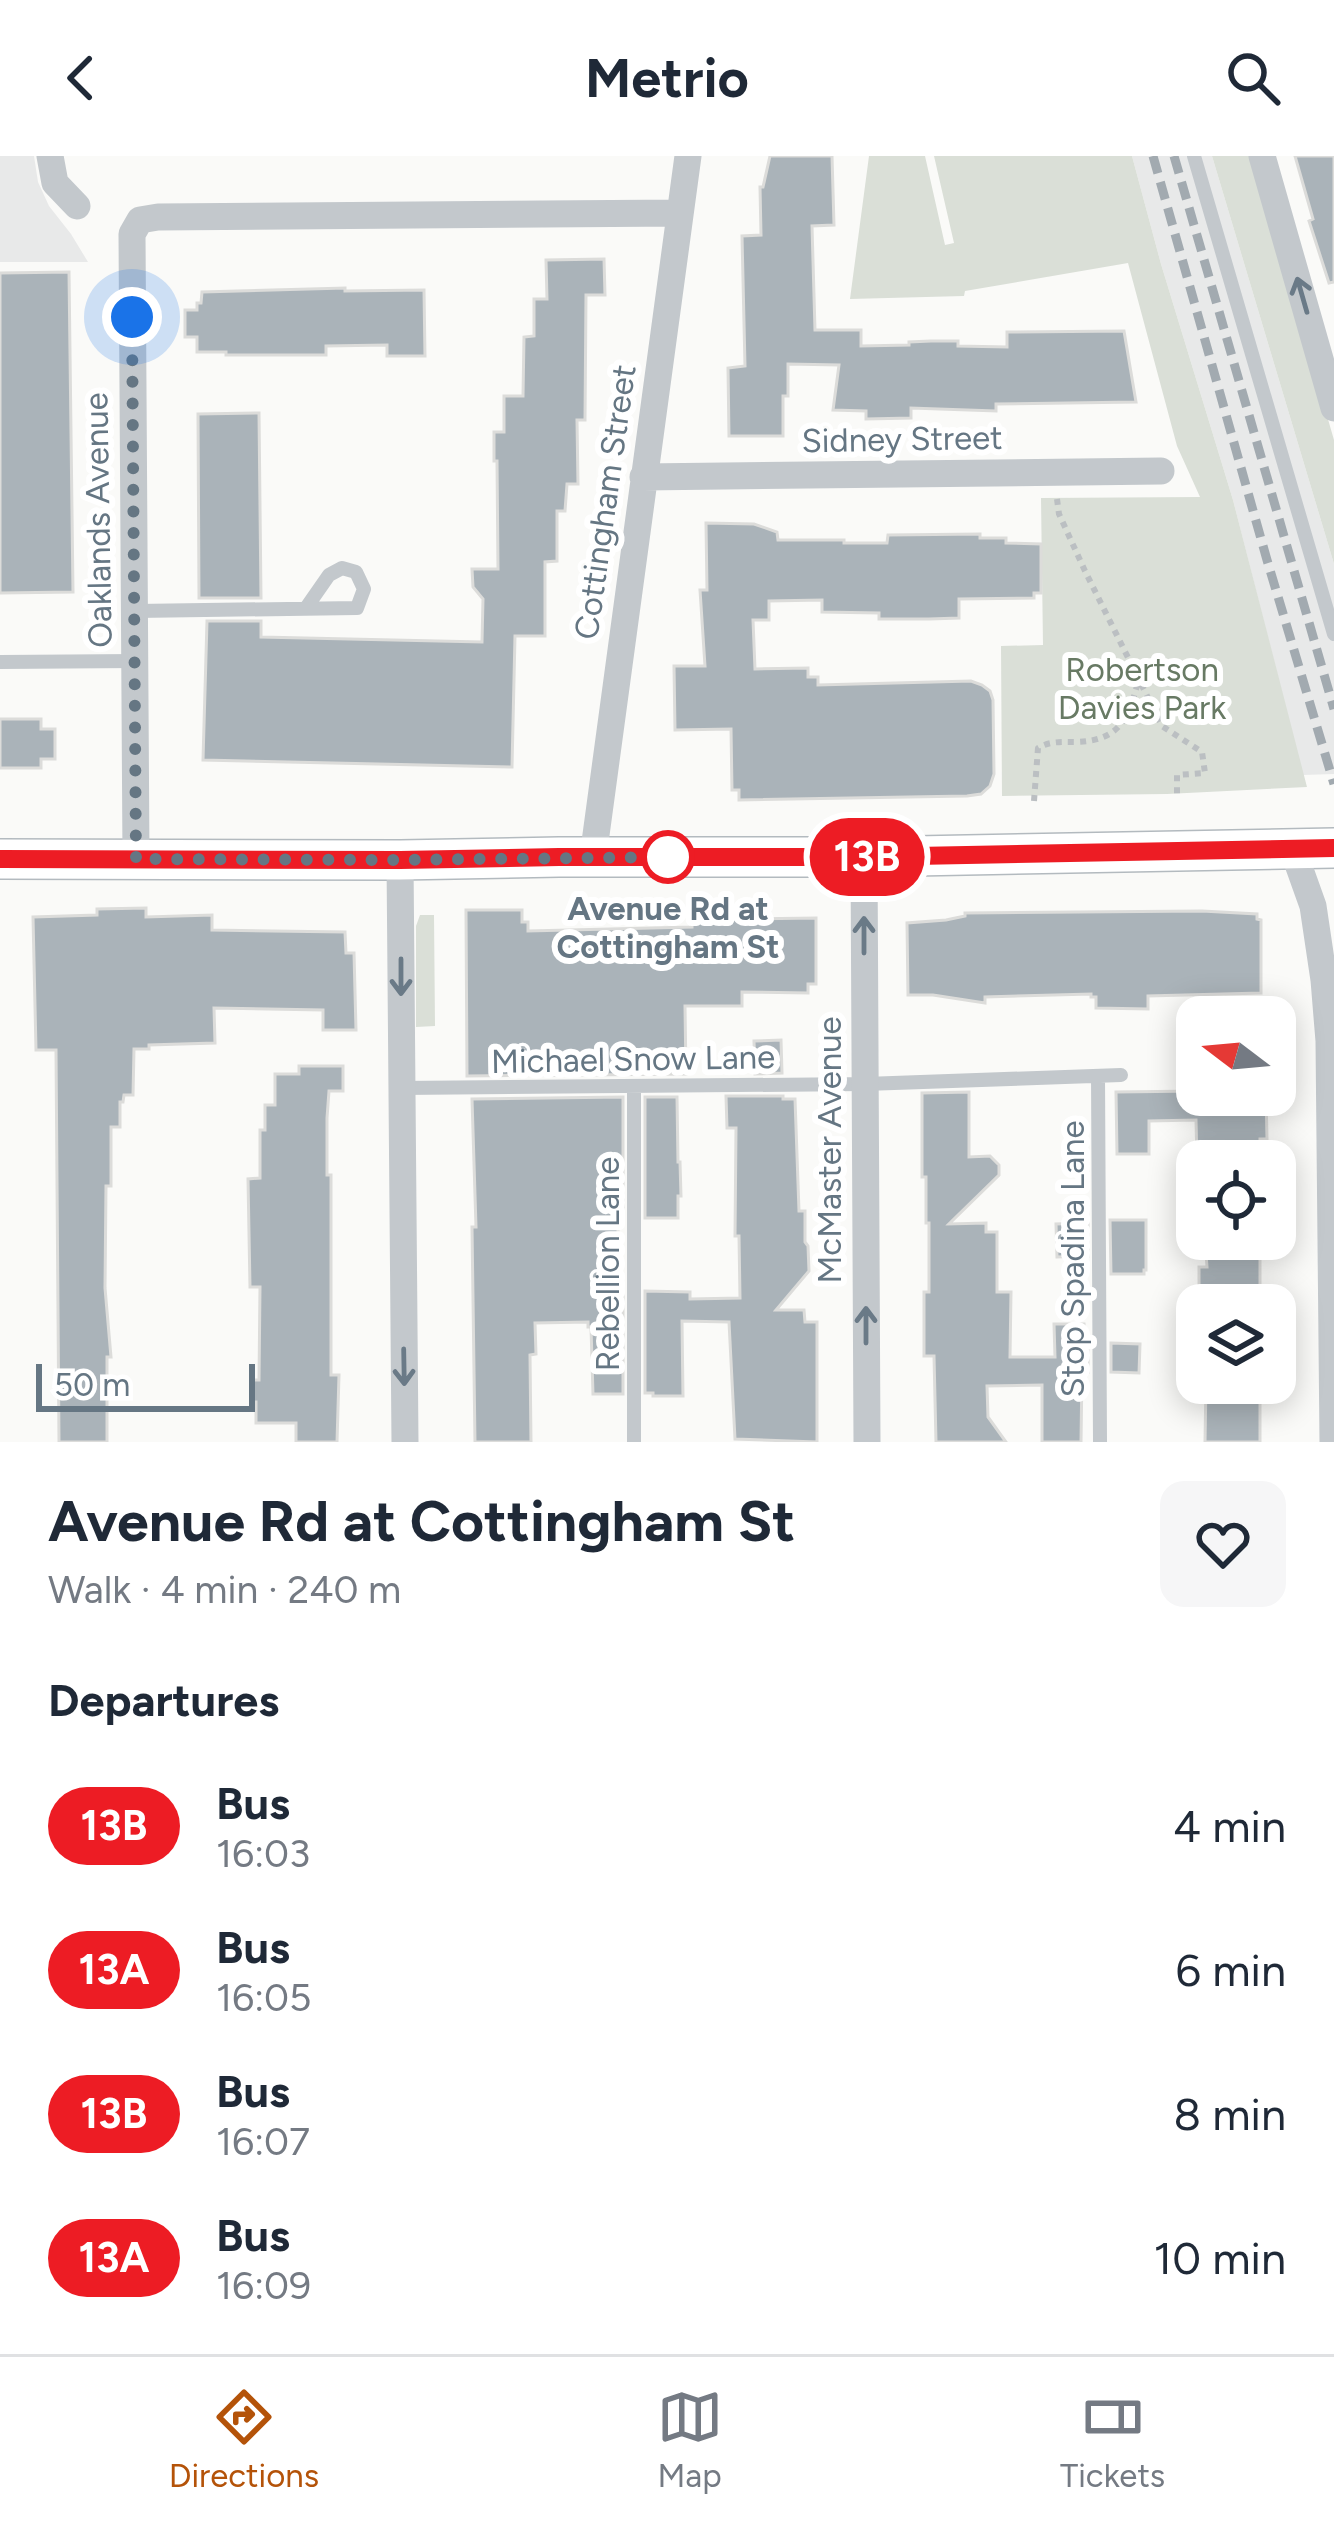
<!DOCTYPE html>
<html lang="en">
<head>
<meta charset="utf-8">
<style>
	body { margin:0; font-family:Figtree,sans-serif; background:#f6f6f7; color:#1f2937; height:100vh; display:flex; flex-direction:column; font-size:45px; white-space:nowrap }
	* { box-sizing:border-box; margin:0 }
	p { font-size:39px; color:#747a83 }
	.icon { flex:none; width:66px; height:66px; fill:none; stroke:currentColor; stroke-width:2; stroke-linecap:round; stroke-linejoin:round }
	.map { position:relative; height:1286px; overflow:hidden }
	.side { display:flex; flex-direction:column; background:#fff; flex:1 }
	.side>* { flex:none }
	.badge { padding:0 24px; border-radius:39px; font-size:42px; line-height:78px }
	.needle { width:78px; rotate:286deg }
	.fabs { position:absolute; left:1176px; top:840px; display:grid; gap:24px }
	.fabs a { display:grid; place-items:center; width:120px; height:120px; border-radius:24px; background:#fff; box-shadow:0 6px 30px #0003; font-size:60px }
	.scale { position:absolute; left:36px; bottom:30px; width:219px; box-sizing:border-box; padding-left:12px; border:6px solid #657683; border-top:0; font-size:33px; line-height:42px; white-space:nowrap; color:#657683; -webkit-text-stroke:9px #fff; paint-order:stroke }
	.you { position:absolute; width:60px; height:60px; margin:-30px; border:9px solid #fff; border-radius:50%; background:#1a73e8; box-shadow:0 0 0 18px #1a73e833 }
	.map>.badge { position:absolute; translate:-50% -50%; box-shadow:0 0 0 6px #fff }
	h2 { padding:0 48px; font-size:45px; line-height:108px }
	.round { display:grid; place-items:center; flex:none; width:126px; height:126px; border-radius:24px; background:#f6f6f7 }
	.overview { display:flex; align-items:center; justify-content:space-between; height:204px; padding:0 48px }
	h1 { font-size:57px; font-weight:700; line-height:90px }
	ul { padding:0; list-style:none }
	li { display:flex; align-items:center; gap:36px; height:144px; padding:0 48px }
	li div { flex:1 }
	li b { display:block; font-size:45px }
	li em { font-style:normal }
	li .badge { min-width:132px; font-weight:700; text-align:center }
	header { display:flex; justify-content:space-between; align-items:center; height:156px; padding:0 48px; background:#fff; font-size:54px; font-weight:700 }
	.tab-bar { display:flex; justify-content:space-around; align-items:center; height:168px; border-top:3px solid #e0e1e3; background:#fff; font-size:33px; color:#747a83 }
	.tab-bar a { display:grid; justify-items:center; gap:6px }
	.tab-bar .current { color:#b45309 }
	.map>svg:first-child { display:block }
	.built { fill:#e8e9e9 }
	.green { fill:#dadfd7 }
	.building { fill:#aab3b9; stroke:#dcdcda; stroke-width:3 }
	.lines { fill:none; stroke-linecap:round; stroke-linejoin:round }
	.secondary-casing { stroke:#b3babf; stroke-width:42 }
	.path { stroke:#bbbfc2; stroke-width:6; stroke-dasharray:6 6; stroke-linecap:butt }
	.service { stroke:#c3c8cc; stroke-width:14 }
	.minor { stroke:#c3c8cc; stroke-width:27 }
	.secondary { stroke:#fff; stroke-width:39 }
	.rail { stroke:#a2aab0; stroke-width:9; stroke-dasharray:18 9; stroke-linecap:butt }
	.oneway { stroke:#6a7a87 }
	.line-casing { stroke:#fff; stroke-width:27 }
	.line { stroke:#ed1c24; stroke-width:18 }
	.walk { stroke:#657683; stroke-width:12; stroke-dasharray:0 21.6 }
	.stop-dot { fill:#fff; stroke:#ed1c24; stroke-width:6 }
	.labels { text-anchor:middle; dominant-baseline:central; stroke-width:12; stroke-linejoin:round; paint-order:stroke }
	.street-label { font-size:33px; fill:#657683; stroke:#fff }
	.park-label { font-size:33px; fill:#687a64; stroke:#fff }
	.stop-label { font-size:33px; font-weight:bold; fill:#657683; stroke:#fff }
</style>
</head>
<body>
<header><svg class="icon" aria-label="back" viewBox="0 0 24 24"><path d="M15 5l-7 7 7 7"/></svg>Metrio<svg class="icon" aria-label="search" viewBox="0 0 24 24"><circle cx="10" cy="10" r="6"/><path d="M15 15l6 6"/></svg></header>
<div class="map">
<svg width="1334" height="1286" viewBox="0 0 1334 1286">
	<rect width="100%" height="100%" fill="#fafaf8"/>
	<!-- built -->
	<path class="built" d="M0 0H34L38 26 49 50 71 78 88 106H0Z
		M1132 0H1212L1334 408V618L1303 619 1233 344 1161 108Z"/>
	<!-- green -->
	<path class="green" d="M869 0H925L945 89 954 87 934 0H1132L1161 108 1233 344 1307 631 1167 638 1002 640 1001 490 1043 489 1041 342 1200 341 1177 290 1128 107 965 135 964 140 850 143Z
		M1212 0H1252L1334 284V408Z
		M420 759H434L435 870 416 871V770Z"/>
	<!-- building -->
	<path class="building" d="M770 0H832L834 69 812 70 815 174H861V190L909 189V186L931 185H958V190L1007 191V176L1124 175 1136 246 996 248V255L911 252V262L866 263V255L833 254 839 209 788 208V240H783V280H729L728 212 745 210 742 80 761 79 760 31H763Z
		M1295 0H1334V126L1329 127 1309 65 1313 63Z
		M604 103 605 139H586L585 264H577L578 328H567L565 355H557V405L545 406V480H515L512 611 203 604 207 465H261V481L482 486 483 443 473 431 472 413H498L497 305H494V276H504V240H523L524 181 534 180V143H547L546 104Z
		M69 116 73 436 0 437V117Z
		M345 132V135L424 134 425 200H387V189L326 190V199H226V196H197V181H185V154H197V147H201L202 136Z
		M259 257 261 442H199L198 258Z
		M706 367 754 368 777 376 778 384H844V387H887L888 379 980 378V382H1006V387L1041 388V437H1034V442L959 443V462L929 463H879V457L822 456V444L769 445V464H753L755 513 808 512V521H818V529L971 525 982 529 990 535 993 544 994 618 990 630 981 638 967 640 739 644V634H732L731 573 675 574 674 510H705L700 434H707Z
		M0 563H41V573H55V603H41V612H0Z
		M146 752V761L212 759V774L345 776 346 797H354L356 874H323V854L214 852 215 887 149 889V893H134L133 939H124L123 946H120V971H111V1030H106L105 1132 111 1201H107V1286H59L56 894H36L33 761 97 759V753Z
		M466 754H522V766H528V775L692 771V764L816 762V828H808V837L742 836V850H685L686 918 467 920Z
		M1202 755 1257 758V763L1261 764V837L1148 840V853L1096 852V841H1091V838L985 841V847L933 839H908L907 767 946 764 965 760V757Z
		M781 884 782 917 755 918 754 885Z
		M299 910H343V935H329L327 962V1019H331V1219H339L337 1286H296V1267H256V1246H251V1224H259L260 1131H250L248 1023 260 1022V974H265V949H275V918H299Z
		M1197 935V939H1266L1267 983H1260V1005H1197L1196 964 1149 965V998H1117L1116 936Z
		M969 936V1001L990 1000 999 1009V1019L949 1068 986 1067V1076H997V1136H1011L1010 1201H1055L1054 1168H1084L1085 1186H1088V1216L1082 1215 1081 1286H1042V1229L987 1230 988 1261 1006 1286H936L934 1200H924V1136H929V1067H926V1021H922V937Z
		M726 940H783V943H795L799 1055H805V1086L808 1090 809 1115 776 1154H804L805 1166H817V1286L735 1283 729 1166 682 1165 683 1240H653V1237H645V1135L690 1136V1143L740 1142 739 1080H735L736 972H727Z
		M623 941V1062H620L618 1071V1135H623V1238H593L591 1171H588V1166L535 1167 536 1198 530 1199 531 1286H475L472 1071H476L472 943Z
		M645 941H677L678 1006H680L681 1040H678V1062H645Z
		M1110 1064H1146V1114H1144V1118H1111Z
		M1088 1067V1100L1057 1101 1056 1068Z
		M1205 1083H1260V1149H1199V1111H1207Z
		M1111 1187 1140 1188 1139 1217 1111 1216Z
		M1206 1227H1260V1286H1205Z"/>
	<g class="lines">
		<defs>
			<path id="secondary" d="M0 703 400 704 559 701H864L1334 692"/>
		</defs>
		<!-- secondary casing -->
		<use href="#secondary" class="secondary-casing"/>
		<!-- path -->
		<path class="path" d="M1057 343 1059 358 1085 415 1162 570 1202 596 1205 617 1177 619V643
			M1034 645 1038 592C1050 585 1061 586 1075 586 1118 585 1128 565 1138 526"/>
		<!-- service -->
		<path class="service" d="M1194 0 1334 478
			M136 455 357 452 364 433 356 416 342 412 329 419 306 452
			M0 506 136 505
			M1098 920 1100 1286
			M401 932 865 928 1121 919
			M634 1286V930"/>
		<!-- minor -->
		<path class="minor" d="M50 0 55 27 77 50
			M1262 0 1334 252
			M643 321 1161 315
			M1293 694 1313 750 1324 824 1329 885 1333 1286
			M593 701 688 0
			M864 701 867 1286
			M136 702 132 78 140 64 158 61 680 57
			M400 704 405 1286"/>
		<!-- secondary -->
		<use href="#secondary" class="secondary"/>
		<!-- rail -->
		<path class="rail" d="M1153 0 1267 404 1334 628
			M1174 0 1334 553"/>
	</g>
	<!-- one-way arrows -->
	<defs><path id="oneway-shaft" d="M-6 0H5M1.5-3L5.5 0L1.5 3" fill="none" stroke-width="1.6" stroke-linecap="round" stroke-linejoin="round" transform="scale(3)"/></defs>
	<g class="oneway">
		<use href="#oneway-shaft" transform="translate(1302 139) rotate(-106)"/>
		<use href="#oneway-shaft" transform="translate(864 779) rotate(-90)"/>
		<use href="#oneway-shaft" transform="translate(401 821) rotate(90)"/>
		<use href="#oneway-shaft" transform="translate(866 1169) rotate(-90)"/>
		<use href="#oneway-shaft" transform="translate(404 1211) rotate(89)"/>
	</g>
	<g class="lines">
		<defs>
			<path id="line" d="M0 703 400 704 559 701H864L1334 692"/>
		</defs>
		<!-- line casing -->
		<use href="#line" class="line-casing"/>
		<!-- line -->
		<use href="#line" class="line"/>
		<!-- walk -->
		<path class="walk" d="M132 161 136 703 400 704 668 701"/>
	</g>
	<!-- markers -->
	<circle class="stop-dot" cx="668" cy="701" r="24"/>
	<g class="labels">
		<!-- street labels -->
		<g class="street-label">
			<text transform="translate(902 283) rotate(-1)">Sidney Street</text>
			<text transform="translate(605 346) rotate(-82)">Cottingham Street</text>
			<text transform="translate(98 364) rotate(-91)">Oaklands Avenue</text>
			<text transform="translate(633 903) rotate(-1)">Michael Snow Lane</text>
			<text transform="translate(829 994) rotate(-90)">McMaster Avenue</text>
			<text transform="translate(1072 1103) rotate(-90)">Stop Spadina Lane</text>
			<text transform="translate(607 1108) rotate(-90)">Rebellion Lane</text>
		</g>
		<!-- park labels -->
		<g class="park-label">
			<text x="1142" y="513">Robertson<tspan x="1142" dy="38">Davies Park</tspan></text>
		</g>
		<!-- stop labels -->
		<g class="stop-label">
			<text x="668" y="752">Avenue Rd at<tspan x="668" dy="38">Cottingham St</tspan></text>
		</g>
	</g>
</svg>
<div class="fabs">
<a><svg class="needle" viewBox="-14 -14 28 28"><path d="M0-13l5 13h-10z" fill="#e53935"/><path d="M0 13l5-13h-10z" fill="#747a83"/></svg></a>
<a><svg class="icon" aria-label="locate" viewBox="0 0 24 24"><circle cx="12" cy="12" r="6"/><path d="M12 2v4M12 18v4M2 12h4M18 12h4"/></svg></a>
<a><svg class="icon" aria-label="layers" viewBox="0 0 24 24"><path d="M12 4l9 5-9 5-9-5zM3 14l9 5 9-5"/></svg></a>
</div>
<div class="scale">50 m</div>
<div class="you" style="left:132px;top:161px"></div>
<b class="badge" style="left:867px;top:701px;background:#ed1c24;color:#fff">13B</b>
</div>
<section class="side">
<div class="overview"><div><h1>Avenue Rd at Cottingham St</h1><p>Walk · 4 min · 240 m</p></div><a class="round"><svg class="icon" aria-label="heart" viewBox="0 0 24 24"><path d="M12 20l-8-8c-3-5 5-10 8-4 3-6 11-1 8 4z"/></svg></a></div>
<h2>Departures</h2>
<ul>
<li><span class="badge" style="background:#ed1c24;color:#fff">13B</span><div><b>Bus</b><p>16:03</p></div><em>4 min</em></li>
<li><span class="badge" style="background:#ed1c24;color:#fff">13A</span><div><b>Bus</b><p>16:05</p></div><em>6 min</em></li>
<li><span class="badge" style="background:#ed1c24;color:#fff">13B</span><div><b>Bus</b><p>16:07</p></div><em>8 min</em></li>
<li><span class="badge" style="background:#ed1c24;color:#fff">13A</span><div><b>Bus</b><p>16:09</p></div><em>10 min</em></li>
</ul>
</section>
<nav class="tab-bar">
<a class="current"><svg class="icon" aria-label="directions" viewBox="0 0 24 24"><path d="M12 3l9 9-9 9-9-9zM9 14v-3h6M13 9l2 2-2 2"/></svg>Directions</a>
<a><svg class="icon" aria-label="map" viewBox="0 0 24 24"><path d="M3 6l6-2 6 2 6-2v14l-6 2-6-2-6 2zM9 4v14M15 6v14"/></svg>Map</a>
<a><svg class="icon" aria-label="tickets" viewBox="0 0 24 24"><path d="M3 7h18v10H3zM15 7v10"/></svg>Tickets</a>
</nav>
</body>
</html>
